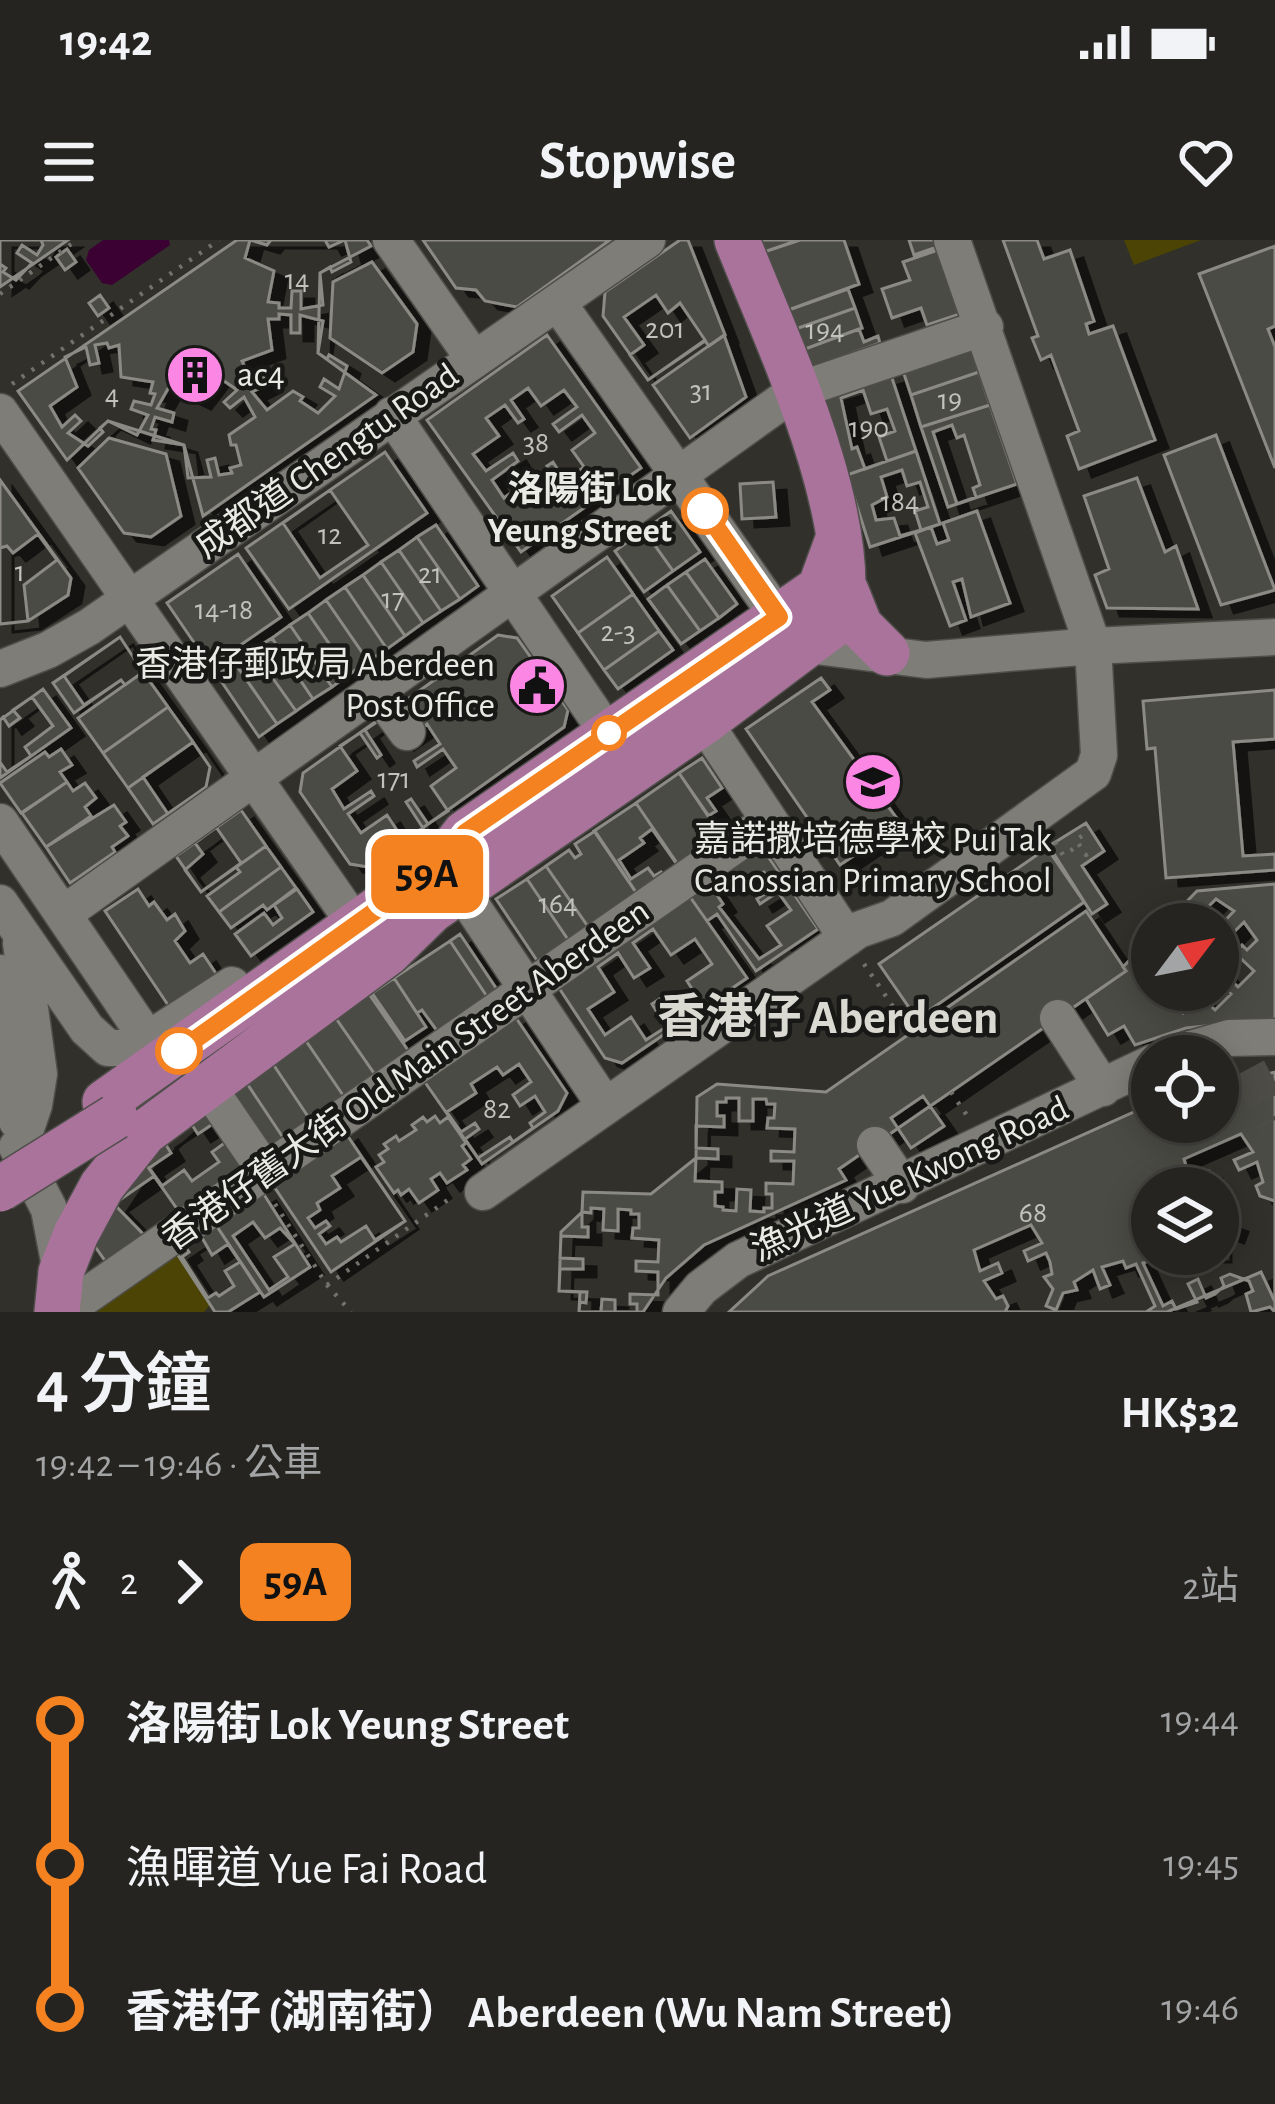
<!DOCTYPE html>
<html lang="zh-TW">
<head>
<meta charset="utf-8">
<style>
	body { margin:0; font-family:"Alegreya Sans","Noto Sans TC",sans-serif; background:#31302d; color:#f1f3f6; height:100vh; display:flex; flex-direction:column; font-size:45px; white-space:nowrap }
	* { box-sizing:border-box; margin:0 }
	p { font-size:39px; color:#a3a4a5 }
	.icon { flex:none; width:66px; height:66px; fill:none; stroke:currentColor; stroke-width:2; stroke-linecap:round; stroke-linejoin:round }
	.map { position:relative; height:1072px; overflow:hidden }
	.drawer { display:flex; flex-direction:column; background:#252420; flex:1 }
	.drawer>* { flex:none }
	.badge { padding:0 24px; border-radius:18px; font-size:42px; line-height:78px }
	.needle { width:78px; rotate:58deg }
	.controls { position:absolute; left:1131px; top:663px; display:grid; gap:24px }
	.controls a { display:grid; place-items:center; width:108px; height:108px; border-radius:50%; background:#252420; box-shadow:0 6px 30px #0003,0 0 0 3px #42413e; font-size:60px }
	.map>.badge { position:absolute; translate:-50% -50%; box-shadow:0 0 0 6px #fff }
	.legs { display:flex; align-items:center; gap:18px; height:132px; padding:0 36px; font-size:39px }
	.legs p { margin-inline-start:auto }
	.summary { display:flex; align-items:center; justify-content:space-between; height:204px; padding:0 36px }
	h1 { font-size:66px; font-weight:600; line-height:90px }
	ul { padding:0 36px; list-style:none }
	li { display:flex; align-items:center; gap:42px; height:144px; font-size:45px }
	li i { display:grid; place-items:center; width:18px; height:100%; margin:0 15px; background:currentColor }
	li i::after { content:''; width:30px; height:30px; margin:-15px; border:9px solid; border-radius:50%; background:#252420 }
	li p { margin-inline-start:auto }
	li:first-child i { background:linear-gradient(#0000 50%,currentColor 0) }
	li:last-child i { background:linear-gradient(currentColor 50%,#0000 0) }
	.status { display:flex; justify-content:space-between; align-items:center; height:84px; padding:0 60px; background:#252420; direction:ltr }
	.status svg { height:33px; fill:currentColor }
	header { display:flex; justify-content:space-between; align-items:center; height:156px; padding:0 36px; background:#252420; font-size:54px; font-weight:600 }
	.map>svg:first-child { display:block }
	.green { fill:#4c4405 }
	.water { fill:#3b0133 }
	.building { fill:#4c4b45; stroke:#8b8a84; stroke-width:3; fill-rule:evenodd; filter:url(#shadow) }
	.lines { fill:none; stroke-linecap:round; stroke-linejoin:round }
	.minor-tunnel { stroke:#4d4c47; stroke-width:36; stroke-dasharray:36 18; stroke-linecap:butt }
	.minor-casing { stroke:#4f4e4a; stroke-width:39 }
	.major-casing { stroke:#4f4e4a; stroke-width:48 }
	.path { stroke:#72726d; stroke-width:4.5; stroke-dasharray:3 9; stroke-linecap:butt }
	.minor { stroke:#7e7d77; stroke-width:36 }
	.major { stroke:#aa739c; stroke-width:45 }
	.major-bridge-casing { stroke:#4f4e4a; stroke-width:48; stroke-linecap:butt }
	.major-bridge { stroke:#aa739c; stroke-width:45 }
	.line-1-casing { stroke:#fff; stroke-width:27 }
	.line-1 { stroke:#f58220; stroke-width:18 }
	.stop-1-dot { fill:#fff; stroke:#f58220; stroke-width:6 }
	.labels { text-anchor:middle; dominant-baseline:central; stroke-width:9; stroke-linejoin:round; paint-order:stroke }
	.number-label { font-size:30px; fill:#c2c2bd }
	.poi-label { font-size:36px; fill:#e9e9e5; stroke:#181816; text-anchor:start }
	.street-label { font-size:36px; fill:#e9e9e5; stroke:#181816 }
	.stop-label { font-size:36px; font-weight:bold; fill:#e9e9e5; stroke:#181816; text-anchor:end }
	.district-label { font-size:48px; font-weight:bold; fill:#dadad3; stroke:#181816 }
</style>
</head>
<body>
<div class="status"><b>19:42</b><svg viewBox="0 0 49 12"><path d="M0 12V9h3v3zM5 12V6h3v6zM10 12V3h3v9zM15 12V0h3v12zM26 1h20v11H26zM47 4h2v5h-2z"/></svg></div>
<header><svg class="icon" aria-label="menu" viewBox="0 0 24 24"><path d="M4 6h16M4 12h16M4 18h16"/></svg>Stopwise<svg class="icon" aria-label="heart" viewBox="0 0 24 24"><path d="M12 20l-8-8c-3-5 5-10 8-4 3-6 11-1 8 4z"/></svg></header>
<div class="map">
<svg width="1275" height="1072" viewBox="0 0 1275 1072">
	<defs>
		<filter id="shadow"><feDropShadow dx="13" dy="8" stdDeviation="0" flood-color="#0009"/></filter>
	</defs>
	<rect width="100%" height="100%" fill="#31302b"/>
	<!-- green -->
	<path class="green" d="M1124 0H1201L1134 25Z
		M176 1012 210 1065 204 1072H90Z"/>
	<!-- water -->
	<path class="water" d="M103 0H169L170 5 112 45 102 43 86 20 89 10Z"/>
	<!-- building -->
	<path class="building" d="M0 0H68L0 47Z
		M0 0H41L43 5 37 15 22 5 17 13 32 23 16 40 3 32 6 28 0 24Z
		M237 0H367L371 6 320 33 318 113 376 155 203 276 184 205 108 181 67 220 18 151Z
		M250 0 267 5 271 0H325L329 7 345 0 351 22 332 32 330 27 320 33 323 65 301 69V51H292L291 68H279V63L268 62 274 31 245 18Z
		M423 0H610L517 67 485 61 476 50 456 48Z
		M680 0H688L725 95 709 106 705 101 648 140 603 76 605 52Z
		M757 0H799L761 13Z
		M800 0H844L859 44 783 72 761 13Z
		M909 0H934L937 7 914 15Z
		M1003 0H1037L1044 19 1070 10 1094 81 1086 84 1089 94 1113 86 1155 200 1079 229 1067 196 1079 191 1051 115 1041 120 1032 98 1038 96Z
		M1275 6V86L1268 89 1275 107V228L1199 34Z
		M67 9 76 22 65 30 56 17Z
		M938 10 960 74 927 85 921 68 892 78 882 49 910 40 903 22Z
		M372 22 417 84 413 112 382 133 330 98 333 42Z
		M848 49 855 68 790 91 783 72Z
		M100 55 109 68 98 76 89 63Z
		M656 55 668 73 680 63 705 100 648 140 630 115 644 105 624 77Z
		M855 68 862 88 797 112 790 91Z
		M279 74 291 75V93H300V75L323 81 318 113 327 119 329 115 347 126 339 149 324 139 320 147 335 156 318 173 300 161 303 157 293 151 267 170 252 152 268 144 264 136 248 144 242 133 247 131 242 121 272 110 268 79H279Z
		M859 89 864 102 878 96 880 103 804 131 797 112Z
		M547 95 641 228 521 312 427 180Z
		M724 95 746 157 690 198 653 145Z
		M107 103 109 108 119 105 121 137 153 142 150 153 155 154 151 165 134 161 131 169 148 175 137 195 108 181 100 188 103 192 88 206 68 193 81 181 75 175 62 187 50 166 77 147 65 117 86 107 90 125 99 123 95 105Z
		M972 109 979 132 911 155 903 131Z
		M979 132 990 165 921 187 911 155Z
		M891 135 916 211 847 235 823 156Z
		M217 136 237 150 224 162 230 168 244 157 255 177 229 195 231 205H236L241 225 230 228 232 233 219 235 215 218 207 220 211 237 188 238 184 205 153 200 156 190 151 189 155 177 172 182 174 173 157 168 169 147 198 161Z
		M528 148 541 166 564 150 577 167 553 184 559 192 582 175 595 193 572 210 584 227 565 241 553 222 547 226 560 245 543 257 530 239 504 258 492 240 518 221 513 213 486 231 473 214 499 196 486 178 505 165 518 183 524 179 511 160Z
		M863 150 871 174 887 169 895 191 879 197 887 221 865 229 857 207 852 209 841 158Z
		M990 165 1017 244 948 267 921 187Z
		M952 185 957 198 964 195 980 245 973 248 976 257 957 264 933 192Z
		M1216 195 1275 350 1221 365 1164 215Z
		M109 198 166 214 181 276 151 297 124 293 78 228Z
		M916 211 940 284 870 307 847 235Z
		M385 212 427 273 289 369 246 308Z
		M902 230 907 246 920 242 928 267 915 271 921 290 900 296 894 278 876 280 872 265 887 257 881 237Z
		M1137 238 1165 312 1176 306 1198 369 1107 368 1095 335 1109 329 1084 256Z
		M0 240 71 338 68 355 28 381 0 384Z
		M773 242 776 277 742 279 740 244Z
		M330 250 368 305 320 338 283 283Z
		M671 271 700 312 673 331 644 290Z
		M977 271 1010 363 971 377 962 339 953 342 966 380 950 386 915 293 931 287 937 304 949 300 943 283Z
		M436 285 478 346 460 359 417 297Z
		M644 290 673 331 644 352 615 311Z
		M38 294 57 320 24 345 28 381 0 384V308L7 306 13 313Z
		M417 297 460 359 441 371 399 310Z
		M399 310 441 371 423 383 381 322Z
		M238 314 281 377 210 426 167 363Z
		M607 317 633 354 578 393 552 356Z
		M705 319 737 364 719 378 686 332Z
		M381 322 423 383 405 396 363 335Z
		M686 332 719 378 700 391 667 345Z
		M363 335 405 396 387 409 345 347Z
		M667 345 700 391 681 404 648 359Z
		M345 347 387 409 368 421 326 360Z
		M633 354 659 391 604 430 578 393Z
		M326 360 368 421 350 434 308 373Z
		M308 373 350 434 332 447 290 385Z
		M290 385 332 447 313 459 272 398Z
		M659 391 673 410 618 449 604 430Z
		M498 395 517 398 568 470 564 487 368 627 350 624 300 552 303 533Z
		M120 397 143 432 125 445 121 440 84 465 64 436Z
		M120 397 143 432 125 445 121 440 74 473 53 443Z
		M272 398 313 459 296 471 253 410Z
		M253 410 296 471 277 484 235 423Z
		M235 423 277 484 259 497 217 435Z
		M143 432 168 467 103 513 78 478Z
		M821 438 830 450 812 462 901 584 840 625 746 489Z
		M43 449 71 488 0 538V480Z
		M1275 450V499L1233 502 1243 616 1275 614V630L1166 638 1155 508 1147 509 1143 461Z
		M32 457 53 486 25 507 31 516 7 532 0 522V480L3 477 9 486 20 478 13 470Z
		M168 467 193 502 128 548 103 513Z
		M384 477 401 502 427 484 440 504 414 521 417 527 443 509 456 528 431 546 448 571 428 584 411 559 406 562 423 588 404 601 387 575 361 593 348 574 374 556 371 551 344 569 332 549 357 531 340 506 360 493 377 518 381 515 365 490Z
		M193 502 210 527 206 547 168 574 143 537Z
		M193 502 210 527 206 547 153 584 128 548Z
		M61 509 72 525 60 532 67 542 21 573 0 543 45 512 49 517Z
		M702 518 722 548 707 558 716 571 708 576 679 533Z
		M679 533 722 595 678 625 636 563Z
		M67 542 73 551 85 543 96 558 85 567 91 576 46 607 22 573Z
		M636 563 679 626 637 654 594 591Z
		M114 565 126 582 120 586 128 596 112 607 115 612 70 643 46 607Z
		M241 570 266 606 201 652 176 616Z
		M1086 583 1104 611 1082 626 1107 664 1092 674 1049 606Z
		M216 587 241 623 201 652 185 630 203 614 195 603Z
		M652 589 678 626 664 636 661 632 654 636 648 628 631 639 619 620 644 603 640 598Z
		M595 591 638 655 589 688 546 626 569 610 575 618 581 614 575 604Z
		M760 605 818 689 756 731 717 674 707 681 688 654Z
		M266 606 281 627 219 672 207 656 240 632 236 627Z
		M1047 608 1084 662 917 779 879 724Z
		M546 626 589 688 569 701 527 639Z
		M281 627 296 648 267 670 263 665 231 688 219 672Z
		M728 628 741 647 764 632 774 648 757 659 760 664 778 652 791 670 767 686 781 705 759 719 719 667 723 664 708 642Z
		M527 639 569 701 538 722 496 659Z
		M1275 644V779L1186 788 1135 805 1124 786 1108 795 1086 759 1126 731 1123 727 1152 697V750H1218V684H1165L1197 651Z
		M138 649 149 666 154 662 167 680 175 674 185 691 175 701 190 723 203 714 217 735 170 768 105 671Z
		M297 649 313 672 251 716 235 694 264 673 273 685 282 678 274 665Z
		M688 654 747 738 622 823 605 818 557 745Z
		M1216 659 1234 671 1219 687 1229 697 1244 682 1257 700 1247 710 1242 705 1234 712 1254 731 1238 747 1222 731 1218 735V684H1175L1169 677 1185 662 1204 681 1211 674 1206 669Z
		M1086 671 1126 731 839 929 846 940 704 1005 666 1038 643 1072H579L580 1052 559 1051 561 992 582 972 583 952 651 954 696 918 697 857 717 844 826 852Z
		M653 689 671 715 695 699 712 724 687 741 701 763 681 776 667 754 652 764 666 787 646 800 631 777 605 795 588 769 614 752 598 727 618 713 634 738 650 728 633 703Z
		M460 694 500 754 490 761 450 701Z
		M450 701 490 761 440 795 422 770 417 773 394 738Z
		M394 738 426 787 405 801 372 753Z
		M1218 742 1231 754 1215 770 1195 751 1188 758 1193 763 1183 773 1165 761 1175 750H1218Z
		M369 754 412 816 378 839 335 777Z
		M514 775 567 853 558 871 482 924 422 838Z
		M335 777 378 839 347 861 304 798Z
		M304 798 347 861 313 884 271 821Z
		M271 821 313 884 286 902 244 839Z
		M519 824 531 842 513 855 520 866 535 856 545 872 530 883 533 888 513 902 510 897 478 918 465 899 479 889 475 883 461 892 447 872 476 853 471 844 497 827 503 835Z
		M1275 832V1062L1261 1032 1167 1072H729L768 1036 1134 872 1152 866V882H1218V847ZM1152 948H1218V1014H1152Z
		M244 839 286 902 265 916 223 853Z
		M923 856 944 886 911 908 891 878Z
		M726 858H739V881H753V859H766L767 864H775L774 878H768L767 888 795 889 794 912 771 911V921H794L793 944 766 943V954H772V968H764V972L750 971 751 950 737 949 736 971 723 970V967L715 966V952H722V942L695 941 696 918 718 919V909L696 908V886L724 887V876H717V862H726Z
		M208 861 254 928 182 976 143 920Z
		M435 876 440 883 448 877 466 903 462 906 471 919 463 925 467 930 447 943 440 933 431 939 438 950 419 963 409 949 401 955 398 950 394 953 376 927 384 922 379 915 388 909 384 904 396 896 399 901 416 890 412 885 423 877 427 882Z
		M220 879 233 897 212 912 219 922 192 941 184 930 162 946 149 928 171 913 163 900 190 882 198 894Z
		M345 892 405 981 331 1032 271 942Z
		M1241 894 1253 912 1234 920 1239 930 1257 922 1263 942 1256 946 1260 956 1275 961V1072L1270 1067 1251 1072 1246 1054 1253 1051 1249 1041 1230 1034 1221 1038 1224 1046 1215 1054 1206 1058 1198 1039 1188 1044 1197 1062 1176 1069 1172 1061 1163 1066 1143 1023 1153 1019 1150 1011 1174 1014 1176 1018 1186 1014H1218V990L1231 995 1235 984 1218 978V948H1197L1213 941 1209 931 1190 940 1184 919Z
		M361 917 405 981 375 1000 366 986 341 1002 337 997 326 1004 319 994 330 986 326 981 315 988 308 978 320 970 317 963 340 948 332 936Z
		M143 920 182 976 147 998 114 964Z
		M154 936 182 976 147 998 114 964Z
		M263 953 310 1027 264 1057 216 985Z
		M114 964 147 998 108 1025 94 1005Z
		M591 968 604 969 603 990 618 991V969L631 970V974H639V988H633L632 998 659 1000 658 1022 636 1021V1031L658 1032V1055L630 1054V1064H637V1072H615V1060L602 1059 601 1072H579L580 1062 586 1063 587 1052 559 1051 560 1029H583V1019L560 1018 561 996 588 997V987H582V972L591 973Z
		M253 982 265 998 280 988 295 1004 274 1017 288 1037 269 1050 233 996Z
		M216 985 260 1052 228 1072H215L176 1012Z
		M1031 985 1042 1003 1024 1011 1028 1021 1046 1013 1050 1022 1052 1034 1044 1037 1053 1049 1046 1066 1056 1070 1063 1053 1077 1050 1074 1042 1093 1030 1100 1049 1110 1045 1102 1027 1123 1021 1126 1028 1136 1024 1155 1066 1146 1072H1005L1008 1066 1003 1056 996 1059 984 1041 1002 1033 998 1023 980 1031 974 1010Z
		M201 996 212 1015 228 1004 240 1022 225 1031 234 1046 219 1056 216 1053 208 1058 182 1017 189 1012 185 1006Z"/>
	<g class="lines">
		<!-- minor-tunnel -->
		<path class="minor-tunnel" d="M1248 829 1275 880"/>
		<defs>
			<path id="minor" d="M391 0 474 119
				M558 63 779 378 808 405 926 420 1093 406 1275 397
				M0 172 344 668
				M392 175 608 494
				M0 429 48 410 89 387 647 0
				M377 451 407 492
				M704 482 847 698
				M0 582 149 801
				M461 650 604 864
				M0 663 87 789 108 808H135L232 745
				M63 674 796 151 985 87
				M1 733 17 881
				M1058 778 1103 848
				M1166 816 1229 798 1275 797
				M206 844 266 932
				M875 905 902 945
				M17 907 49 969 61 1032
				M19 909 34 865 39 834 21 703
				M483 952 858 690 892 678 1093 533 1099 515 1093 406 952 0
				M63 1072 768 582
				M681 1072 701 1048 738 1020 1152 823"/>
			<path id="major" d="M846 351 860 386 887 413
				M105 862 441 624 465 593 820 348 838 299
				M57 1072 61 1032 76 994 102 946 144 893 388 713 432 670 704 482 840 380C860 274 777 101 737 0"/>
		</defs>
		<!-- minor casing -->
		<use href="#minor" class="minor-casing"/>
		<!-- major casing -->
		<use href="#major" class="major-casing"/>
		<!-- path -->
		<path class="path" d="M0 54 77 0
			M12 144 219 0
			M1082 596 1076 600 1086 615 1091 611
			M1055 602 1063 615 1080 605
			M864 724 911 793
			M951 852 968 877
			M275 964 327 1045 351 1072
			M327 1045 452 957"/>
		<!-- minor -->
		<use href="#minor" class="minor"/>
		<!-- major -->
		<use href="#major" class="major"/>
		<defs>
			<path id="major-bridge" d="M0 949 115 877"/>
		</defs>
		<!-- major-bridge casing -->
		<use href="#major-bridge" class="major-bridge-casing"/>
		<!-- major-bridge -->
		<use href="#major-bridge" class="major-bridge"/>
	</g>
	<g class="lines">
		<defs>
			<path id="line-1" d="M179 811 441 624 465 593 779 377 705 271"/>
		</defs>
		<!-- line-1 casing -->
		<use href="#line-1" class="line-1-casing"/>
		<!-- line-1 -->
		<use href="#line-1" class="line-1"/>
	</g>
	<!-- icons -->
	<defs>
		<symbol id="building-disc" viewBox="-11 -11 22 22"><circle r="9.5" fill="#fb86e4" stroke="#181816"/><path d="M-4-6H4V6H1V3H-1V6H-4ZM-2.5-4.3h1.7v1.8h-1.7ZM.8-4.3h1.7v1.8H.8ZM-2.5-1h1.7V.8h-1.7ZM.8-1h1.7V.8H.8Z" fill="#111"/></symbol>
		<symbol id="civic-disc" viewBox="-11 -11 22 22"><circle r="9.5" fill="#fb86e4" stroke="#181816"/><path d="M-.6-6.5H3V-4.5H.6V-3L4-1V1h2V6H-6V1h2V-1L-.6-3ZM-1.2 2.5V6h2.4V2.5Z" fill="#111"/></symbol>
		<symbol id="school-disc" viewBox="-11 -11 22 22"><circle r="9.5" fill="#fb86e4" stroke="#181816"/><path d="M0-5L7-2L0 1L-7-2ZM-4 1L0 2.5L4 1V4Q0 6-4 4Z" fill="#111"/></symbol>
	</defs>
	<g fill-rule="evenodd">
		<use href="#building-disc" x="162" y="102" width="66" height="66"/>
		<use href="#civic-disc" x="504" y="413" width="66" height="66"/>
		<use href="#school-disc" x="840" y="509" width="66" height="66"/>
	</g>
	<!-- markers -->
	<g class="stop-1-dot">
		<circle cx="705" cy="271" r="21"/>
		<circle cx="609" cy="493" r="15"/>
		<circle cx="179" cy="811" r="21"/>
	</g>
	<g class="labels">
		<!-- number labels -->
		<g class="number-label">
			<text x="297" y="40">14</text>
			<text x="665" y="89">201</text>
			<text x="825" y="90">194</text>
			<text x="701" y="151">31</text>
			<text x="112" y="155">4</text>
			<text x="950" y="160">19</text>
			<text x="869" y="188">190</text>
			<text x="536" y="203">38</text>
			<text x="900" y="262">184</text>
			<text x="330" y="295">12</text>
			<text x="20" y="332">1</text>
			<text x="430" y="334">21</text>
			<text x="393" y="359">17</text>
			<text x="224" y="370">14-18</text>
			<text x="618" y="392">2-3</text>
			<text x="394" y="539">171</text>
			<text x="558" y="664">164</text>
			<text x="497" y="869">82</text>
			<text x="1033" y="973">68</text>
		</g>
		<!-- poi labels -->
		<g class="poi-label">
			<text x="237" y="135">ac4</text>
			<text x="495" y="425" text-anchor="end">香港仔郵政局 Aberdeen<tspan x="495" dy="41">Post Office</tspan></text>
			<text x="873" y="600" text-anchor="middle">嘉諾撒培德學校 Pui Tak<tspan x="873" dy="41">Canossian Primary School</tspan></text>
		</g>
		<!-- street labels -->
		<g class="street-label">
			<text transform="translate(327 221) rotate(-35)">成都道 Chengtu Road</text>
			<text transform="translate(406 835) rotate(-35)">香港仔舊大街 Old Main Street Aberdeen</text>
			<text transform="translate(910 939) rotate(-25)">漁光道 Yue Kwong Road</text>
		</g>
		<!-- stop labels -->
		<g class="stop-label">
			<text x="672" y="250">洛陽街 Lok<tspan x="672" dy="41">Yeung Street</tspan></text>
		</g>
		<!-- district labels -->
		<g class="district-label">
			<text x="828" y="779">香港仔 Aberdeen</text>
		</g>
	</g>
</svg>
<div class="controls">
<a><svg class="needle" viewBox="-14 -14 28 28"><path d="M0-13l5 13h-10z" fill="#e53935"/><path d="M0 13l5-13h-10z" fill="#a3a4a5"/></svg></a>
<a><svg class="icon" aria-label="locate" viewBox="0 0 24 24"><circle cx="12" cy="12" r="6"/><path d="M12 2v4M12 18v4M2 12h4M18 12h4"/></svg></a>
<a><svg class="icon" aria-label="layers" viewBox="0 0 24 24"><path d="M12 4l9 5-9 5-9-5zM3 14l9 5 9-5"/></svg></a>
</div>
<b class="badge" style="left:427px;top:634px;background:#f58220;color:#111">59A</b>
</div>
<section class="drawer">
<div class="summary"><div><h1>4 分鐘</h1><p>19:42 – 19:46 · 公車</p></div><b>HK$32</b></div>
<div class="legs"><svg class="icon" aria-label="walk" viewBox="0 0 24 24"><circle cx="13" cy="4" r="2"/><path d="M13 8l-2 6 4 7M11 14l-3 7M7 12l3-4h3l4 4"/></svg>2<svg class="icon" aria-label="forward" viewBox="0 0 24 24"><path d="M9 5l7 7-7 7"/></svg><b class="badge" style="background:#f58220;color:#111">59A</b><p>2站</p></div>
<ul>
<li><i style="color:#f58220"></i><b>洛陽街 Lok Yeung Street</b><p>19:44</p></li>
<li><i style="color:#f58220"></i><span>漁暉道 Yue Fai Road</span><p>19:45</p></li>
<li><i style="color:#f58220"></i><b>香港仔 (湖南街） Aberdeen (Wu Nam Street)</b><p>19:46</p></li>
</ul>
</section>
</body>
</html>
